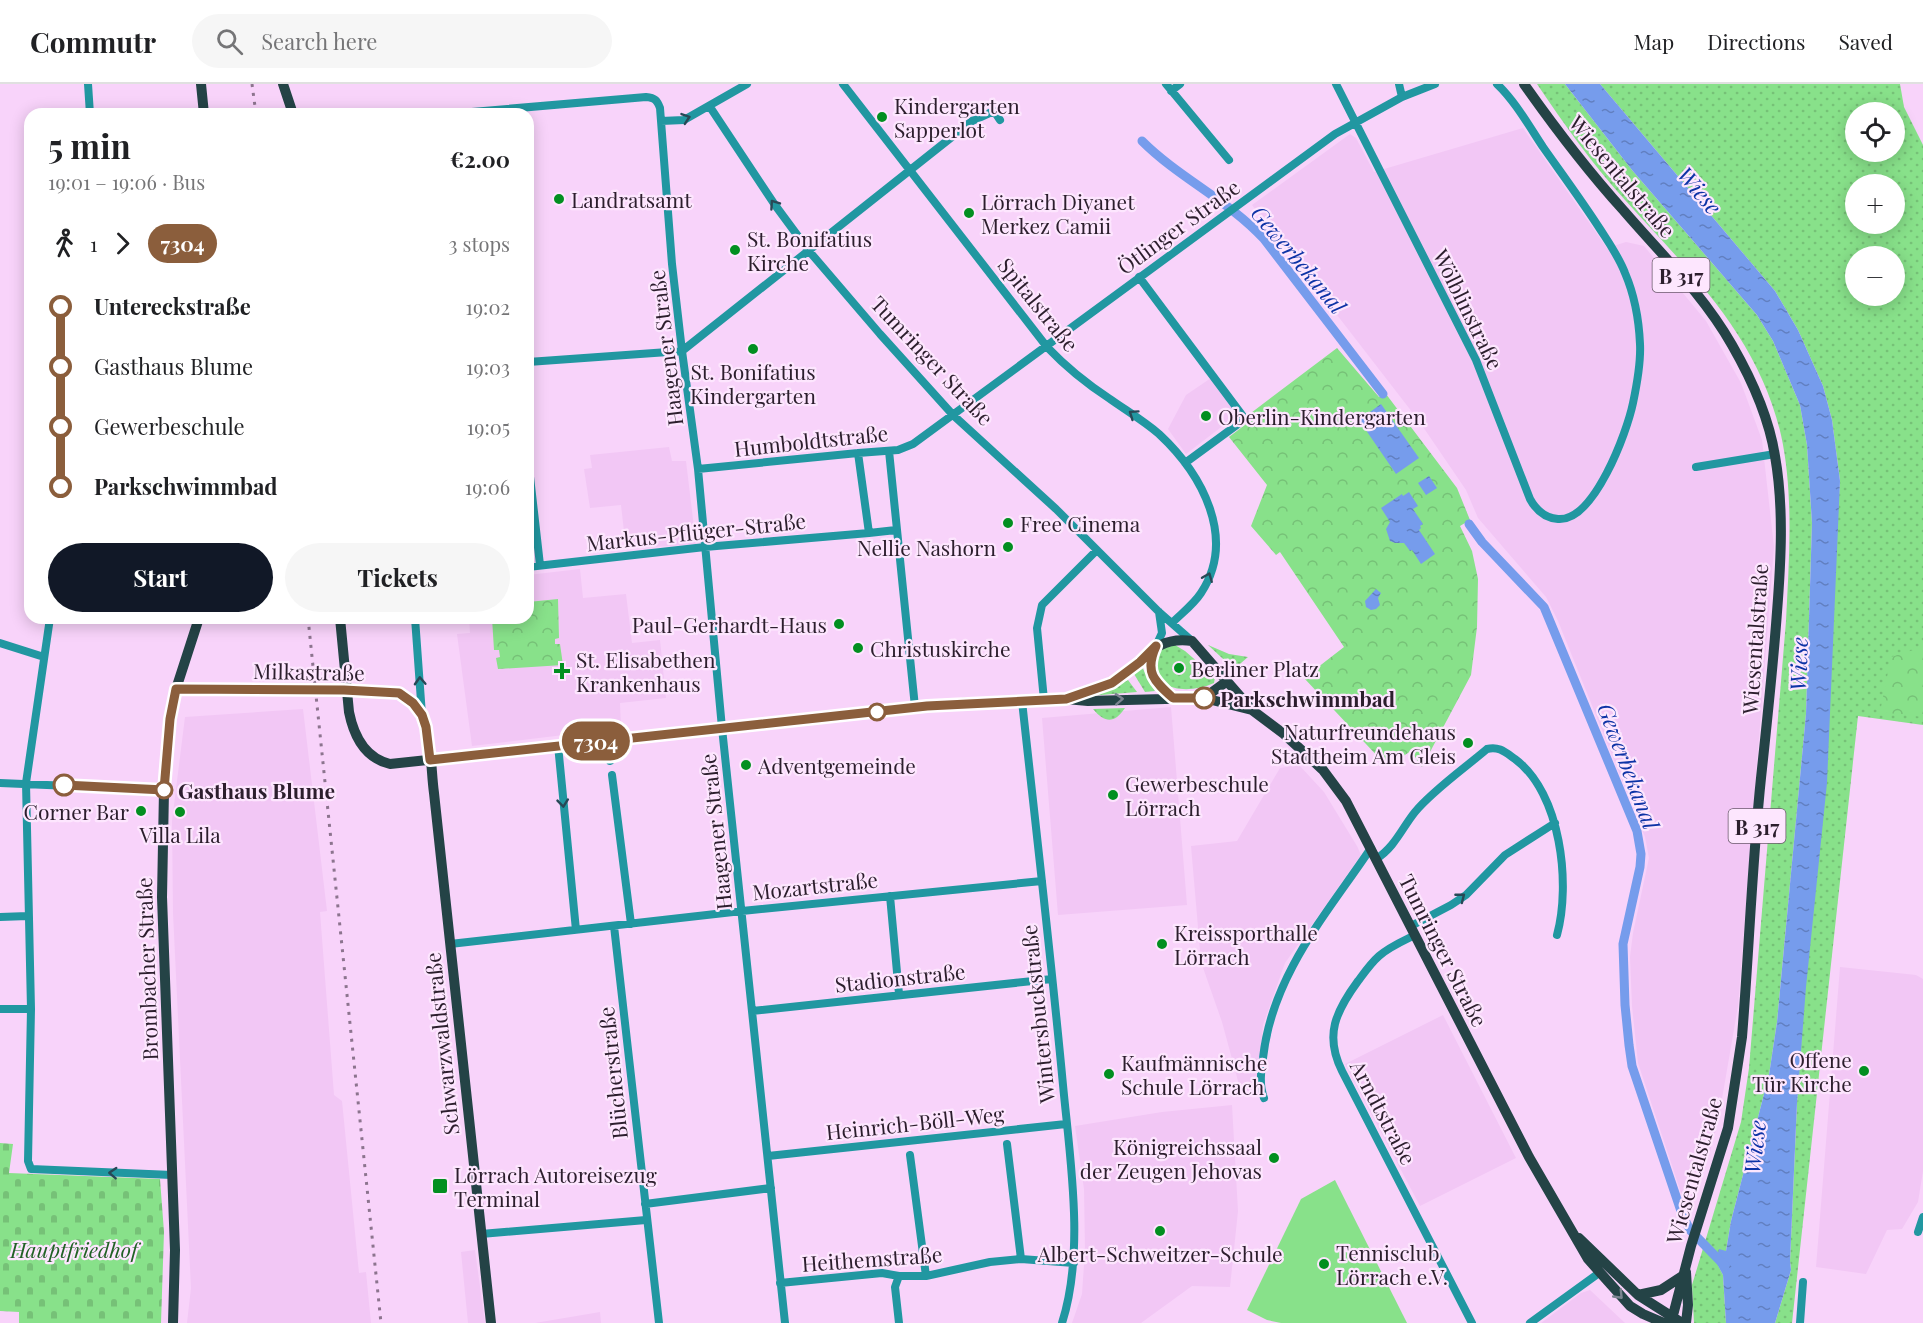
<!DOCTYPE html>
<html lang="en">
<head>
<meta charset="utf-8">
<style>
	body { margin:0; font-family:"Playfair Display",serif; background:#f6f6f6; color:#202124; height:100vh; display:flex; flex-direction:column; font-size:22px; white-space:nowrap }
	* { box-sizing:border-box; margin:0 }
	p { font-size:20px; color:#757577 }
	.icon { flex:none; width:33px; height:33px; fill:none; stroke:currentColor; stroke-width:2; stroke-linecap:round; stroke-linejoin:round }
	.map { position:relative; flex:1; overflow:hidden }
	.sheet { position:absolute; left:24px; top:24px; width:510px; height:516px; display:flex; flex-direction:column; background:#fff; border-radius:18px; box-shadow:0 3px 15px #0003 }
	.sheet>* { flex:none }
	.badge { padding:0 12px; border-radius:20px; font-size:21px; line-height:39px }
	.buttons { position:absolute; left:1845px; top:18px; display:grid; gap:12px }
	.buttons a { display:grid; place-items:center; width:60px; height:60px; border-radius:50%; background:#fff; box-shadow:0 3px 15px #0003; font-size:30px }
	.map>.badge { position:absolute; translate:-50% -50%; box-shadow:0 0 0 3px #fff }
	.legs { display:flex; align-items:center; gap:9px; height:66px; padding:0 24px; font-size:20px }
	.legs p { margin-inline-start:auto }
	.headline { display:flex; align-items:center; justify-content:space-between; height:102px; padding:0 24px }
	h1 { font-size:33px; font-weight:700; line-height:45px }
	.primary-button { display:flex; gap:12px; margin-top:auto; padding:12px 24px }
	.primary-button a { flex:1; height:69px; border-radius:36px; background:#111827; color:#fff; font-size:24px; font-weight:700; line-height:69px; text-align:center }
	.primary-button a+a { background:#f6f6f6; color:#202124 }
	ul { padding:0 24px; list-style:none }
	li { display:flex; align-items:center; gap:21px; height:60px; font-size:22px }
	li i { display:grid; place-items:center; width:9px; height:100%; margin:0 8px; background:currentColor }
	li i::after { content:''; width:15px; height:15px; margin:-8px; border:4px solid; border-radius:50%; background:#fff }
	li p { margin-inline-start:auto }
	li:first-child i { background:linear-gradient(#0000 50%,currentColor 0) }
	li:last-child i { background:linear-gradient(currentColor 50%,#0000 0) }
	header { display:flex; align-items:center; gap:36px; box-sizing:border-box; height:84px; padding:0 30px; background:#fff; border-bottom:2px solid #e0e0e0 }
	header strong { font-size:28px }
	nav { display:flex; gap:33px; margin-inline-start:auto; font-size:21px }
	.search { width:420px; height:54px; background:#f6f6f6; display:flex; align-items:center; gap:15px; box-sizing:border-box; padding:0 21px; border-radius:33px; color:#757577; font-size:22px }
	.map>svg:first-child { display:block }
	.built { fill:#f2c7f5 }
	.grass { fill:url(#grass-dots); fill-rule:evenodd }
	.cemetery { fill:url(#cemetery-stones) }
	.park { fill:url(#park-crowns) }
	.pitch { fill:#88e18a }
	.water { fill:url(#water-ripples) }
	.lines { fill:none; stroke-linecap:round; stroke-linejoin:round }
	.canal { stroke:#769cec; stroke-width:9 }
	.minor { stroke:#2197a1; stroke-width:8 }
	.major { stroke:#244346; stroke-width:10 }
	.rail { stroke:#8c748e; stroke-width:3; stroke-dasharray:3 6; stroke-linecap:butt }
	.oneway { stroke:#284856 }
	.oneway2 { stroke:#7b8490 }
	.line-1-casing { stroke:#fff; stroke-width:14 }
	.line-1 { stroke:#8b5e3c; stroke-width:9 }
	.poi-dot { fill:#028f20; stroke:#fde6fe; stroke-width:2 }
	.stop-1-dot { fill:#fff; stroke:#8b5e3c; stroke-width:3 }
	.labels { text-anchor:middle; dominant-baseline:central; stroke-width:4.5; stroke-linejoin:round; paint-order:stroke }
	.shield { fill:#fde6fe; stroke:#6b5a6c; stroke-width:1.5 }
	.shield-label { font-size:20px; font-weight:bold; fill:#2c1e2d }
	.poi-label { font-size:21px; fill:#2c1e2d; stroke:#fde6fe; text-anchor:start }
	.street-label { font-size:21px; fill:#2c1e2d; stroke:#fde6fe }
	.stop-label { font-size:21px; font-weight:bold; fill:#2c1e2d; stroke:#fde6fe; text-anchor:start }
	.park-label { font-size:21px; font-style:italic; fill:#216125; stroke:#fde6fe }
	.water-label { font-size:22px; font-style:italic; fill:#0d33a6; stroke:#fde6fe }
</style>
</head>
<body>
<header>
<strong>Commutr</strong>
<div class="search"><svg class="icon" aria-label="search" viewBox="0 0 24 24"><circle cx="10" cy="10" r="6"/><path d="M15 15l6 6"/></svg>Search here</div>
<nav><a>Map</a><a>Directions</a><a>Saved</a></nav>
</header>
<div class="map">
<svg width="1923" height="1239" viewBox="0 0 1923 1239">
	<defs>
		<pattern id="grass-dots" width="8" height="8" patternUnits="userSpaceOnUse" patternTransform="scale(1.5)"><rect width="8" height="8" fill="#88e18a"/><path d="M2 2h.1M6 6h.1" fill="none" stroke="#76c177" stroke-width="1.8" stroke-linecap="round"/></pattern>
		<pattern id="cemetery-stones" width="16" height="16" patternUnits="userSpaceOnUse" patternTransform="scale(1.5)"><rect width="16" height="16" fill="#88e18a"/><path d="M2 7V4a2 2 0 0 1 4 0v3zM10 15v-3a2 2 0 0 1 4 0v3z" fill="#76c177"/></pattern>
		<pattern id="park-crowns" width="20" height="18" patternUnits="userSpaceOnUse" patternTransform="scale(1.5)"><rect width="20" height="18" fill="#88e18a"/><path d="M2 6a3 3 0 1 1 6 0M12 15a3 3 0 1 1 6 0" fill="none" stroke="#76c177"/></pattern>
		<pattern id="water-ripples" width="26" height="14" patternUnits="userSpaceOnUse" patternTransform="scale(1.5)"><rect width="26" height="14" fill="#769cec"/><path d="M2 4q2-2 4 0t4 0M15 11q2-2 4 0t4 0" fill="none" stroke="#617fc0"/></pattern>
	</defs>
	<rect width="100%" height="100%" fill="#f8d3fa"/>
	<!-- built -->
	<path class="built" d="M1523 44 1607 164 1626 158 1644 162 1706 237 1741 299 1762 356 1774 463 1738 922 1718 1038 1708 1075 1691 1126 1686 1124 1638 979 1632 922 1630 873 1633 849 1649 774 1645 753 1558 537 1546 513 1478 434 1466 406 1419 337 1252 121 1350 50 1356 54 1374 88Z
		M1211 294 1237 331 1186 370 1168 345 1186 311Z
		M669 363 672 377H686L696 460 626 465 621 421 590 424 584 385 592 384 590 371Z
		M580 485 583 514 626 510 632 559 660 556 666 614 620 619 621 644 472 662 457 550 470 549 469 534H528V491Z
		M1171 623 1187 821 1058 831 1042 634Z
		M303 625 327 827 320 828 334 1011 342 1017 359 1189 366 1188 371 1239H187L191 1204 173 829 172 737 185 633Z
		M1299 681 1324 708 1357 762 1361 771 1285 879 1263 941 1257 1005 1241 1008 1222 938 1201 878 1191 762 1237 757 1280 684Z
		M1840 883 1916 891 1923 895V1087L1918 1118 1902 1145 1887 1146 1866 1190 1816 1183Z
		M1443 931 1516 1074 1420 1122 1345 980Z
		M1232 1021 1238 1127 1230 1203 1192 1202 1141 1239H1072L1082 1210 1085 1166 1084 1105 1075 1042 1162 1028Z
		M475 1166 485 1239H468L461 1168Z
		M1590 1206 1625 1239H1541L1581 1209Z
		M600 1228 601 1239H535Z"/>
	<!-- grass -->
	<path class="grass" d="M1537 0H1565L1632 86 1757 231 1773 257 1800 321 1807 361 1812 439 1806 630 1777 938 1769 991 1731 1137 1726 1167 1718 1181 1723 1191 1726 1239H1694L1692 1201 1741 1038 1749 984 1786 537C1789 477 1794 410 1781 351 1758 252 1691 189 1625 116 1592 80 1564 40 1537 0Z
		M1600 0H1900L1904 23 1923 61V641L1858 632 1792 1239H1775L1791 1186 1790 1177 1797 1019 1840 397 1832 336 1823 302 1798 246 1775 207ZM1856 28H1894V68H1856ZM1856 100H1894V140H1856ZM1856 172H1894V212H1856Z
		M1175 561 1185 567 1215 593 1214 599C1185 612 1145 606 1158 566Z
		M1208 561 1229 570 1248 573 1234 585Z
		M1142 583 1155 607 1145 608 1134 590Z
		M1128 596 1137 608 1089 612 1109 605Z
		M1125 624C1114 640 1105 639 1093 625Z"/>
	<!-- cemetery -->
	<path class="cemetery" d="M0 1059 13 1060 9 1089 160 1095 164 1148 161 1239H19V1228L0 1227Z"/>
	<!-- park -->
	<path class="park" d="M1337 264 1379 313 1386 310 1457 404 1470 436 1460 442 1472 467 1478 495 1477 543 1471 591 1422 683 1411 667 1391 680 1381 676 1304 594 1344 563 1280 468 1276 471 1251 442 1267 401 1229 353 1250 337 1247 332Z
		M558 515 559 554 555 555V560H560L563 581 498 585 496 574 500 573 499 566H494L492 534H528V518Z
		M1923 563V633L1880 628 1891 573Z"/>
	<!-- pitch -->
	<path class="pitch" d="M1335 1096 1407 1239H1281L1267 1236 1247 1226 1301 1115Z"/>
	<!-- water -->
	<path class="water" d="M1565 0H1600L1775 207 1798 246 1823 302 1832 336 1840 397 1827 699 1806 903 1797 1019 1790 1177 1791 1186 1775 1239H1726L1723 1191 1716 1178 1719 1165 1726 1167 1731 1137 1769 991 1777 938 1806 630 1812 439 1807 361 1800 321 1773 257 1757 231 1632 86Z
		M1381 320 1419 374 1396 390 1359 336Z
		M1429 392 1437 404 1426 411 1418 399Z
		M1409 408 1418 422 1413 425 1423 440 1420 442 1421 444 1419 446 1435 470 1421 480 1412 466 1410 467 1404 459H1395L1390 457 1386 445 1390 438 1381 424 1402 410 1403 412Z
		M1376 505 1381 509 1378 514 1380 521 1376 525 1371 526 1366 523 1365 517Z"/>
	<g class="lines">
		<!-- canal -->
		<path class="canal" d="M1142 57C1179 94 1228 116 1264 155L1383 310
			M1469 440 1482 458 1544 523 1637 747 1641 770 1640 783 1623 860 1625 921 1629 961 1632 982 1682 1130 1690 1146 1725 1182"/>
		<!-- minor -->
		<path class="minor" d="M88 0 90 30
			M843 0 1047 263C1066 283 1087 300 1110 315 1127 327 1144 337 1159 350 1202 390 1237 454 1201 509 1194 520 1182 529 1172 539
			M1166 0 1229 76
			M1336 0 1476 276 1530 415C1536 426 1545 434 1558 435 1594 438 1627 348 1633 319 1637 300 1641 279 1640 260 1639 237 1634 210 1625 189 1619 173 1609 159 1600 145 1582 117 1562 90 1543 63 1529 42 1515 17 1497 0
			M1399 0 1402 13
			M1171 7 1180 0
			M710 23 775 121 809 167 880 250 953 331 1056 425 1159 528 1192 557
			M460 29 646 13C655 14 657 16 660 24L672 180 682 267 698 385 722 644 785 1239
			M661 37 684 36 747 0
			M1139 193 1245 335 1185 379
			M528 278 682 267 972 37 994 27 1000 36
			M889 367 915 623
			M858 369 869 449 896 446
			M528 375 540 481
			M1696 383 1775 370
			M698 385 858 369 898 366 913 360 1335 50 1402 13 1435 0
			M528 483 705 463 869 449
			M50 534 26 699 31 925 28 1077 31 1085 172 1091
			M415 534 422 631
			M0 559 44 573
			M1156 562 1162 549 1159 528
			M1044 616 1037 544 1042 521 1097 466
			M1022 617C1036 745 1051 873 1063 1001 1070 1075 1085 1168 1062 1239
			M607 656 610 677
			M558 661 576 846
			M612 691 631 840
			M0 699 164 706
			M1376 775C1395 763 1402 744 1415 728 1432 707 1466 683 1487 665 1499 662 1505 668 1515 675 1561 709 1571 800 1557 851
			M890 812 899 910
			M0 833 28 832
			M614 842 659 1239
			M1411 842 1451 821 1466 811 1505 771 1555 739
			M1415 851C1403 857 1389 863 1379 872 1371 879 1364 889 1358 897 1336 927 1324 951 1342 987L1472 1239
			M450 860 742 827 1042 797
			M0 925H31
			M752 927 1052 895
			M1264 1014C1259 1001 1261 987 1263 974 1272 891 1326 831 1371 764
			M1007 1060 1021 1175
			M910 1071 926 1192
			M768 1072 1066 1040
			M645 1120 771 1104
			M1918 1148 1923 1133
			M481 1150 646 1136
			M899 1192 895 1203 899 1239
			M780 1199 882 1189 899 1192H926L990 1178 1021 1175 1074 1179
			M1530 1239 1599 1189
			M1800 1239 1803 1198"/>
		<!-- major -->
		<path class="major" d="M201 0 204 30
			M283 0 293 30
			M1524 0C1555 44 1588 87 1624 127 1661 170 1703 210 1732 261 1751 294 1769 334 1775 372 1784 423 1781 477 1777 528 1773 583 1767 638 1761 694 1752 780 1749 867 1742 953L1728 1044 1691 1162 1671 1239
			M340 534 349 628C354 653 365 674 390 680L961 619 1066 615 1088 617 1204 614 1252 626
			M1154 567C1144 588 1158 601 1173 614
			M176 605 391 608C435 618 429 674 434 709L491 1239
			M1072 613C1085 609 1099 606 1112 599 1143 582 1151 551 1192 557L1252 626 1284 650 1323 686 1346 717 1529 1073 1588 1175 1630 1222 1643 1230 1664 1239
			M1204 614 1226 598
			M1579 1154 1638 1211 1682 1239
			M1686 1188 1688 1221 1686 1239
			M1638 1211 1661 1206 1684 1191
			M173 1239 175 1166 162 813 164 706 170 635 176 605 199 534"/>
		<!-- rail -->
		<path class="rail" d="M252 0 256 30
			M308 534 381 1239"/>
	</g>
	<!-- one-way arrows -->
	<defs><path id="oneway-chevron" d="M-2-3.5L2.5 0L-2 3.5" fill="none" stroke-width="1.6" stroke-linecap="round" stroke-linejoin="round" transform="scale(1.5)"/></defs>
	<g class="oneway">
		<use href="#oneway-chevron" transform="translate(686 34) rotate(-19)"/>
		<use href="#oneway-chevron" transform="translate(774 120) rotate(-125)"/>
		<use href="#oneway-chevron" transform="translate(1133 330) rotate(-145)"/>
		<use href="#oneway-chevron" transform="translate(1208 493) rotate(-68)"/>
		<use href="#oneway-chevron" transform="translate(420 597) rotate(-93)"/>
		<use href="#oneway-chevron" transform="translate(563 719) rotate(84)"/>
		<use href="#oneway-chevron" transform="translate(1461 813) rotate(-38)"/>
		<use href="#oneway-chevron" transform="translate(113 1089) rotate(-177)"/>
	</g>
	<g class="oneway2">
		<use href="#oneway-chevron" transform="translate(1119 615) rotate(-3)"/>
		<use href="#oneway-chevron" transform="translate(1619 1211) rotate(46)"/>
	</g>
	<g class="lines">
		<defs>
			<path id="line-1" d="M64 701 164 706 170 635 176 605 344 606 399 609 413 619 422 631 426 643 430 676 927 622 1066 615 1112 599 1140 578 1156 562C1144 588 1154 597 1173 614H1204"/>
		</defs>
		<!-- line-1 casing -->
		<use href="#line-1" class="line-1-casing"/>
		<!-- line-1 -->
		<use href="#line-1" class="line-1"/>
	</g>
	<!-- markers -->
	<g class="poi-dot">
		<circle cx="882" cy="33" r="6"/>
		<circle cx="559" cy="115" r="6"/>
		<circle cx="969" cy="129" r="6"/>
		<circle cx="735" cy="166" r="6"/>
		<circle cx="753" cy="265" r="6"/>
		<circle cx="1206" cy="332" r="6"/>
		<circle cx="1008" cy="439" r="6"/>
		<circle cx="1008" cy="463" r="6"/>
		<circle cx="839" cy="540" r="6"/>
		<circle cx="858" cy="564" r="6"/>
		<circle cx="1179" cy="584" r="6"/>
		<path d="M559 578h6v6h6v6h-6v6h-6v-6h-6v-6h6z"/>
		<circle cx="1468" cy="659" r="6"/>
		<circle cx="746" cy="681" r="6"/>
		<circle cx="1113" cy="711" r="6"/>
		<circle cx="141" cy="727" r="6"/>
		<circle cx="180" cy="728" r="6"/>
		<circle cx="1162" cy="860" r="6"/>
		<circle cx="1864" cy="987" r="6"/>
		<circle cx="1109" cy="990" r="6"/>
		<circle cx="1274" cy="1074" r="6"/>
		<rect x="432" y="1094" width="16" height="16" rx="3"/>
		<circle cx="1160" cy="1147" r="6"/>
		<circle cx="1324" cy="1180" r="6"/>
	</g>
	<g class="stop-1-dot">
		<circle cx="1204" cy="614" r="10"/>
		<circle cx="877" cy="628" r="8"/>
		<circle cx="64" cy="701" r="10"/>
		<circle cx="164" cy="706" r="8"/>
	</g>
	<g class="labels">
		<!-- shield labels -->
		<g class="shield">
			<rect x="1652.5" y="174" width="57" height="34" rx="4.5"/>
			<rect x="1728.5" y="725" width="57" height="34" rx="4.5"/>
		</g>
		<g class="shield-label">
			<text x="1681" y="191">B 317</text>
			<text x="1757" y="742">B 317</text>
		</g>
		<!-- poi labels -->
		<g class="poi-label">
			<text x="894" y="21">Kindergarten<tspan x="894" dy="24">Sapperlot</tspan></text>
			<text x="571" y="115">Landratsamt</text>
			<text x="981" y="117">Lörrach Diyanet<tspan x="981" dy="24">Merkez Camii</tspan></text>
			<text x="747" y="154">St. Bonifatius<tspan x="747" dy="24">Kirche</tspan></text>
			<text x="753" y="287" text-anchor="middle">St. Bonifatius<tspan x="753" dy="24">Kindergarten</tspan></text>
			<text x="1218" y="332">Oberlin-Kindergarten</text>
			<text x="1020" y="439">Free Cinema</text>
			<text x="996" y="463" text-anchor="end">Nellie Nashorn</text>
			<text x="827" y="540" text-anchor="end">Paul-Gerhardt-Haus</text>
			<text x="870" y="564">Christuskirche</text>
			<text x="576" y="575">St. Elisabethen<tspan x="576" dy="24">Krankenhaus</tspan></text>
			<text x="1191" y="584">Berliner Platz</text>
			<text x="1456" y="647" text-anchor="end">Naturfreundehaus<tspan x="1456" dy="24">Stadtheim Am Gleis</tspan></text>
			<text x="758" y="681">Adventgemeinde</text>
			<text x="1125" y="699">Gewerbeschule<tspan x="1125" dy="24">Lörrach</tspan></text>
			<text x="129" y="727" text-anchor="end">Corner Bar</text>
			<text x="180" y="750" text-anchor="middle">Villa Lila</text>
			<text x="1174" y="848">Kreissporthalle<tspan x="1174" dy="24">Lörrach</tspan></text>
			<text x="1852" y="975" text-anchor="end">Offene<tspan x="1852" dy="24">Tür Kirche</tspan></text>
			<text x="1121" y="978">Kaufmännische<tspan x="1121" dy="24">Schule Lörrach</tspan></text>
			<text x="1262" y="1062" text-anchor="end">Königreichssaal<tspan x="1262" dy="24">der Zeugen Jehovas</tspan></text>
			<text x="454" y="1090">Lörrach Autoreisezug<tspan x="454" dy="24">Terminal</tspan></text>
			<text x="1336" y="1168">Tennisclub<tspan x="1336" dy="24">Lörrach e.V.</tspan></text>
			<text x="1160" y="1169" text-anchor="middle">Albert-Schweitzer-Schule</text>
		</g>
		<!-- street labels -->
		<g class="street-label">
			<text transform="translate(1623 92) rotate(50)">Wiesentalstraße</text>
			<text transform="translate(1178 142) rotate(-36)">Ötlinger Straße</text>
			<text transform="translate(1039 220) rotate(51)">Spitalstraße</text>
			<text transform="translate(1469 225) rotate(64)">Wölblinstraße</text>
			<text transform="translate(665 264) rotate(-97)">Haagener Straße</text>
			<text transform="translate(933 276) rotate(47)">Tumringer Straße</text>
			<text transform="translate(811 356) rotate(-6)">Humboldtstraße</text>
			<text transform="translate(696 447) rotate(-6)">Markus-Pflüger-Straße</text>
			<text transform="translate(1754 555) rotate(-86)">Wiesentalstraße</text>
			<text transform="translate(309 587) rotate(1)">Milkastraße</text>
			<text transform="translate(715 748) rotate(-96)">Haagener Straße</text>
			<text transform="translate(815 801) rotate(-6)">Mozartstraße</text>
			<text transform="translate(1444 866) rotate(63)">Tumringer Straße</text>
			<text transform="translate(146 885) rotate(-92)">Brombacher Straße</text>
			<text transform="translate(900 893) rotate(-6)">Stadionstraße</text>
			<text transform="translate(1037 930) rotate(-96)">Wintersbuckstraße</text>
			<text transform="translate(441 960) rotate(-96)">Schwarzwaldstraße</text>
			<text transform="translate(612 989) rotate(-96)">Blücherstraße</text>
			<text transform="translate(1384 1028) rotate(62)">Arndtstraße</text>
			<text transform="translate(915 1038) rotate(-6)">Heinrich-Böll-Weg</text>
			<text transform="translate(1693 1086) rotate(-74)">Wiesentalstraße</text>
			<text transform="translate(872 1174) rotate(-4)">Heithemstraße</text>
		</g>
		<!-- stop labels -->
		<g class="stop-label">
			<text x="1220" y="614">Parkschwimmbad</text>
			<text x="178" y="706">Gasthaus Blume</text>
		</g>
		<!-- park labels -->
		<g class="park-label">
			<text x="74" y="1165">Hauptfriedhof</text>
		</g>
		<!-- water labels -->
		<g class="water-label">
			<text transform="translate(1700 106) rotate(50)">Wiese</text>
			<text transform="translate(1299 175) rotate(50)">Gewerbekanal</text>
			<text transform="translate(1798 580) rotate(-88)">Wiese</text>
			<text transform="translate(1629 682) rotate(69)">Gewerbekanal</text>
			<text transform="translate(1754 1063) rotate(-83)">Wiese</text>
		</g>
	</g>
</svg>
<div class="buttons">
<a><svg class="icon" aria-label="locate" viewBox="0 0 24 24"><circle cx="12" cy="12" r="6"/><path d="M12 2v4M12 18v4M2 12h4M18 12h4"/></svg></a>
<a>+</a>
<a>−</a>
</div>
<b class="badge" style="left:596px;top:657px;background:#8b5e3c;color:#fff">7304</b>
<section class="sheet">
<div class="headline"><div><h1>5 min</h1><p>19:01 – 19:06 · Bus</p></div><b>€2.00</b></div>
<div class="legs"><svg class="icon" aria-label="walk" viewBox="0 0 24 24"><circle cx="13" cy="4" r="2"/><path d="M13 8l-2 6 4 7M11 14l-3 7M7 12l3-4h3l4 4"/></svg>1<svg class="icon" aria-label="forward" viewBox="0 0 24 24"><path d="M9 5l7 7-7 7"/></svg><b class="badge" style="background:#8b5e3c;color:#fff">7304</b><p>3 stops</p></div>
<ul>
<li><i style="color:#8b5e3c"></i><b>Untereckstraße</b><p>19:02</p></li>
<li><i style="color:#8b5e3c"></i><span>Gasthaus Blume</span><p>19:03</p></li>
<li><i style="color:#8b5e3c"></i><span>Gewerbeschule</span><p>19:05</p></li>
<li><i style="color:#8b5e3c"></i><b>Parkschwimmbad</b><p>19:06</p></li>
</ul>
<div class="primary-button"><a>Start</a><a>Tickets</a></div>
</section>
</div>
</body>
</html>
